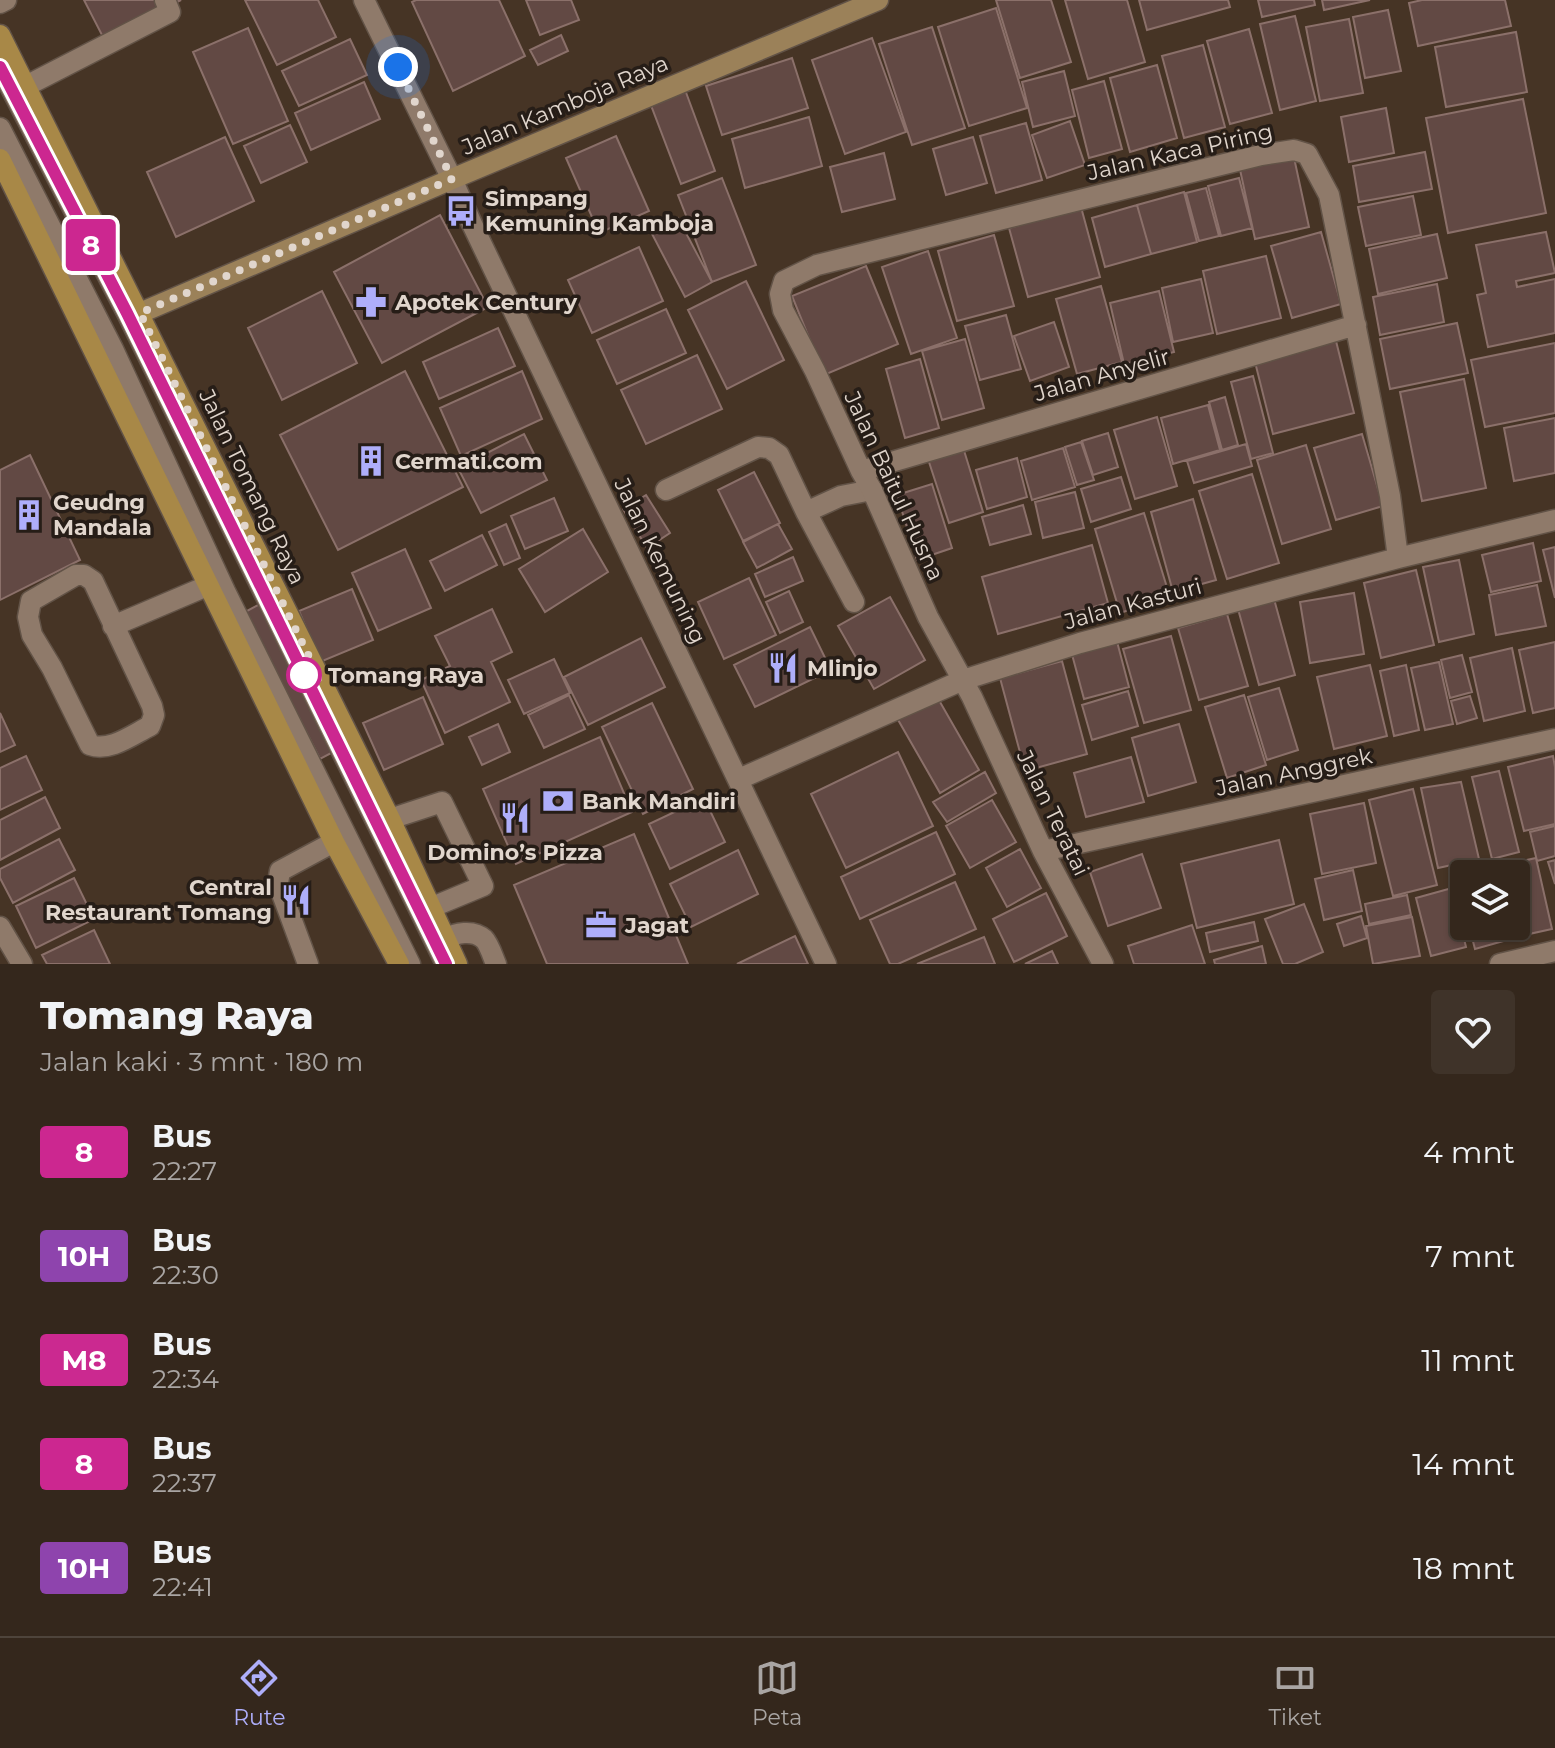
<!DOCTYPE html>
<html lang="id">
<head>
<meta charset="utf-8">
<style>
	body { margin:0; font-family:Montserrat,sans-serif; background:#3f3329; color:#f1f3f6; height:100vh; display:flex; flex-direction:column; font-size:30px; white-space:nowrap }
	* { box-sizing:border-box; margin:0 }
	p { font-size:26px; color:#a9a5a3 }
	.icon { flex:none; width:44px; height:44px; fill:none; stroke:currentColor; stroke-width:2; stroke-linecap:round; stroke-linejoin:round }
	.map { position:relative; height:964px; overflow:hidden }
	.sheet { display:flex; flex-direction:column; background:#34271c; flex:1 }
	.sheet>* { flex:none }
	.badge { padding:0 16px; border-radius:6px; font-size:28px; line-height:52px }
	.fabs { position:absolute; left:1450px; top:860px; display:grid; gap:16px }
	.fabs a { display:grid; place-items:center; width:80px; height:80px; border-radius:8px; background:#34271c; box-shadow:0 2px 6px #0004,0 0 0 2px #4e443b; font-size:40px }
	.you { position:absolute; width:40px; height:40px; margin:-20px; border:6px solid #fff; border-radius:50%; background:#1a73e8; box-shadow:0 0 0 12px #1a73e833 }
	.map>.badge { position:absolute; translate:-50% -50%; box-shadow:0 0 0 4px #fff }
	.round { display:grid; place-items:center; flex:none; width:84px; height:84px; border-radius:8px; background:#3f3329 }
	.head { display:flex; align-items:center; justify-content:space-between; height:136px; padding:0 40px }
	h1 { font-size:38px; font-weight:800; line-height:60px }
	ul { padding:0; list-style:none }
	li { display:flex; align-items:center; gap:24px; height:104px; padding:0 40px }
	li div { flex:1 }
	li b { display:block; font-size:30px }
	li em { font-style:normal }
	li .badge { min-width:88px; font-weight:700; text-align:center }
	.menu { display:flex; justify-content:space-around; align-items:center; height:112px; border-top:2px solid #4e443b; background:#34271c; font-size:22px; color:#a9a5a3 }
	.menu a { display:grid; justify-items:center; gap:4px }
	.menu .on { color:#aeaefa }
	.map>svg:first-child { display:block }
	.building { fill:#624944; stroke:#8b706a; stroke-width:2 }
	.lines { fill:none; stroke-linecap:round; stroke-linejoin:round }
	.lane-casing { stroke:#625347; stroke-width:23 }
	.street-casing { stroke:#625347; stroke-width:23 }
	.secondary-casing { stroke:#625347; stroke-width:23 }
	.primary-casing { stroke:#625347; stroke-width:23 }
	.lane { stroke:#8f7a6a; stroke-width:20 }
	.street { stroke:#8f7a6a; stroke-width:20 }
	.secondary { stroke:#9b8159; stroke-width:20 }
	.primary { stroke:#a88847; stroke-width:20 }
	.line-casing { stroke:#fff; stroke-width:18 }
	.line { stroke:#cc2790; stroke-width:12 }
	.walk { stroke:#e1d6cd; stroke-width:8; stroke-dasharray:0 14.4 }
	.stop-dot { fill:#fff; stroke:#cc2790; stroke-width:4 }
	.labels { text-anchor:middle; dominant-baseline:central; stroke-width:7; stroke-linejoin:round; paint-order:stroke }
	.street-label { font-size:22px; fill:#e1d6cd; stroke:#261d17 }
	.poi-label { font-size:22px; font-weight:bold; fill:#e1d6cd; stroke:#261d17; text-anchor:start }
	.stop-label { font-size:22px; font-weight:bold; fill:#e1d6cd; stroke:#261d17; text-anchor:start }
</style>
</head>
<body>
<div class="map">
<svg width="1555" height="964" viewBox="0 0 1555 964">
	<rect width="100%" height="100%" fill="#463425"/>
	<!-- building -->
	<path class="building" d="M84 0H181L104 39Z
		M245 0H318L336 37 277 65Z
		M416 0H499L525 56 453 91 412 2Z
		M526 0H571L579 20 540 35Z
		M996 0H1051L1071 62 1020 78Z
		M1065 0H1127L1145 62 1088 79Z
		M1139 0H1228L1230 7 1147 30Z
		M1258 0H1314L1315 5 1262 17Z
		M1322 0H1370L1324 10Z
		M1422 0H1505L1511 26 1418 46 1409 3Z
		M996 8 1027 108 969 126 938 27Z
		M1388 10 1401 71 1365 78 1353 17Z
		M1295 16 1316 101 1280 110 1260 24Z
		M1349 19 1363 93 1320 101 1306 27Z
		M932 27 965 128 912 145 879 44Z
		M248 28 288 121 233 144 193 52Z
		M1249 29 1272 113 1230 124 1207 41Z
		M1516 32 1527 92 1446 107 1435 47Z
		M561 35 568 51 538 65 530 50Z
		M872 38 906 132 845 154 812 60Z
		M350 39 367 75 299 106 282 71Z
		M1203 45 1225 127 1184 138 1162 56Z
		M792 58 808 108 722 135 706 86Z
		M1157 65 1177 138 1130 152 1110 78Z
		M1064 71 1075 116 1033 127 1022 82Z
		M1104 81 1122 149 1089 158 1072 90Z
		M364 82 380 119 311 150 295 113Z
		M684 87 715 171 681 184 649 100Z
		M1523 99 1546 213 1448 233 1426 118Z
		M1386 108 1394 153 1349 162 1341 117Z
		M809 117 822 166 745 188 732 139Z
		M1070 121 1085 165 1047 178 1032 135Z
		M1026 123 1042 180 996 193 980 136Z
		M290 125 307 162 261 183 244 146Z
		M616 136 649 211 599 233 566 158Z
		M225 137 254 201 176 237 147 172Z
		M973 137 987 183 946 195 933 149Z
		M1425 152 1432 189 1359 202 1353 166Z
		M884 153 895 199 842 212 830 167Z
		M1293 153 1309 227 1255 239 1239 165Z
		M722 178 756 265 712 282 678 195Z
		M1239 178 1252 228 1221 236 1208 186Z
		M1206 188 1219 236 1199 241 1186 193Z
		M1184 192 1197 242 1151 254 1137 205Z
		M1413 196 1421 235 1366 246 1358 207Z
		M1137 205 1151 254 1105 267 1092 218Z
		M1081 207 1100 277 1028 297 1009 228Z
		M440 215 488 307 382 363 334 272Z
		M678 218 712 282 685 297 651 232Z
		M1321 232 1341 304 1292 318 1271 246Z
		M1546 232 1555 273 1516 281 1517 287 1555 279V333L1488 347 1477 295 1486 293 1476 245Z
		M1437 234 1447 278 1378 294 1369 249Z
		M994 235 1014 306 957 321 938 251Z
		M639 247 663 301 592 333 568 280Z
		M928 251 957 338 911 354 882 267Z
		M1266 256 1281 318 1217 334 1203 271Z
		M866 266 898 344 824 375 792 296Z
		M1201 279 1213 333 1173 342 1162 288Z
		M746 281 784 360 727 389 688 310Z
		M1437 284 1444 322 1380 335 1373 297Z
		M1101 286 1122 362 1077 374 1056 299Z
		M322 291 357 363 282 400 248 328Z
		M1159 291 1174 352 1124 364 1110 303Z
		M666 309 686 353 617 384 597 340Z
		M1006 315 1021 369 980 380 965 326Z
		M1054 322 1069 367 1030 381 1014 336Z
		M1457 323 1468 373 1390 389 1380 339Z
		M498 328 515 366 439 399 423 362Z
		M965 339 984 408 942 420 922 351Z
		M1336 341 1354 413 1273 434 1255 362Z
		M1555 343V413L1485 427 1471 360Z
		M697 355 722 409 646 444 621 390Z
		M920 359 939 428 905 438 886 369Z
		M405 371 463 487 338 550 280 435Z
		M522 371 542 419 461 456 440 408Z
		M1253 376 1273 453 1251 459 1231 382Z
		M1464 379 1486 488 1422 501 1400 392Z
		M1225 397 1238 445 1222 450 1209 402Z
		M1208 405 1220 450 1173 464 1161 418Z
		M1157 417 1177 486 1135 499 1114 430Z
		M1555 418V473L1514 481 1504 428Z
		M1108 433 1118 467 1093 475 1082 441Z
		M524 434 547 480 481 513 458 468Z
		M1362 434 1383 506 1336 520 1314 448Z
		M1081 442 1094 480 1077 485 1065 447Z
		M962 444 983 512 949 523 927 456Z
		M1246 444 1252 466 1194 483 1187 461Z
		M1306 445 1331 529 1282 544 1257 460Z
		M1063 448 1075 487 1032 500 1021 461Z
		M30 455 80 560 0 600V470Z
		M1017 458 1027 497 987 509 976 470Z
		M754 472 780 523 743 541 718 490Z
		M1252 474 1279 563 1227 579 1199 491Z
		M1121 477 1131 509 1091 522 1081 489Z
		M932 484 952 548 917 560 897 495Z
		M1075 492 1084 528 1043 538 1035 502Z
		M646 495 670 533 647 548 623 509Z
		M554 498 568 531 525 549 511 516Z
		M1193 499 1216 580 1173 592 1151 512Z
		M1023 505 1031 534 990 545 982 517Z
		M1144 513 1170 597 1120 613 1095 529Z
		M506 524 520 558 504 565 489 532Z
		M778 524 792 549 757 568 743 542Z
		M583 529 608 572 545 612 519 569Z
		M482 535 497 565 445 591 430 561Z
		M1533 543 1541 581 1491 592 1482 555Z
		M1092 545 1108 603 998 634 982 577Z
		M1555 547V598L1543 550Z
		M405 549 431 608 378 631 352 573Z
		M793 557 803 581 765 597 755 574Z
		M1459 560 1474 634 1439 642 1423 567Z
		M1416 570 1434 645 1381 658 1364 583Z
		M749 578 776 635 724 659 698 602Z
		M1537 585 1546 626 1496 635 1489 595Z
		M352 589 373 640 320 662 299 611Z
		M789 591 803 622 780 633 766 602Z
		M1354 593 1364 654 1310 663 1300 602Z
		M890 597 925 660 874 689 838 626Z
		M1274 599 1295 675 1259 685 1238 609Z
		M260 604 335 751 320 759 245 612Z
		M492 609 512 652 491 662 510 702 445 733 421 680 450 666 435 636Z
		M1227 614 1248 686 1199 700 1178 628Z
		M810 627 831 670 755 707 734 665Z
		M1115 634 1129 687 1084 699 1070 647Z
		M1171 636 1191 710 1144 723 1123 649Z
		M641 638 665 687 588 725 564 677Z
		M1555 642V708L1533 713 1519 650Z
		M1512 648 1525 711 1484 721 1470 658Z
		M1462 655 1472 692 1450 698 1441 660Z
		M554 659 570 693 524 714 508 680Z
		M1062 661 1087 754 1025 771 1000 678Z
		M1439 662 1453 724 1425 730 1411 668Z
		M1370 665 1387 736 1334 749 1317 677Z
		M1406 665 1419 730 1394 736 1380 671Z
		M1279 688 1298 750 1267 760 1248 697Z
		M1128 691 1138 726 1092 740 1082 705Z
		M569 695 585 729 544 748 528 715Z
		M936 695 979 770 940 793 897 718Z
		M1244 695 1266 765 1227 778 1205 707Z
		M1470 696 1477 718 1457 724 1451 701Z
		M423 697 443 744 384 770 363 723Z
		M652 703 693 789 643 814 602 727Z
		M0 713 15 745 0 752Z
		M498 724 510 752 482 765 469 737Z
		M1179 724 1196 782 1148 796 1132 738Z
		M600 737 632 812 516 864 483 789Z
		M898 752 933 826 846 868 811 794Z
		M26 756 42 790 0 810V768Z
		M1553 756 1555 767V824L1524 831 1508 767Z
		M1131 757 1144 802 1086 817 1074 773Z
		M1499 771 1519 852 1492 859 1472 777Z
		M985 772 996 793 947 822 933 802Z
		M1461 782 1479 859 1438 868 1421 788Z
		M1413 789 1437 885 1393 896 1369 800Z
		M45 797 60 828 0 860V820Z
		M704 798 725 842 670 869 649 824Z
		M992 800 1016 842 970 868 946 826Z
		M1364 803 1376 863 1322 874 1310 814Z
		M1555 826V856L1537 861 1530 832Z
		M936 832 955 874 860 919 841 877Z
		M634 834 688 964H547L514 885Z
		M59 839 75 870 13 903 0 878V869Z
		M1279 840 1294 904 1197 928 1181 864Z
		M1020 849 1041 888 1007 907 986 868Z
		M738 850 758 894 691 927 670 884Z
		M1142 854 1161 908 1108 926 1090 872Z
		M1536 858 1552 929 1511 938 1508 926H1516V874H1497L1495 867Z
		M1555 860V884L1548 862Z
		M1353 870 1362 911 1324 920 1315 879Z
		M74 878 94 919 36 948 16 906Z
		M955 882 976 929 898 964H890L870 920Z
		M1452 888 1466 947 1431 956 1416 898Z
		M1046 893 1067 936 1014 962 993 919Z
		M1407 895 1411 915 1369 924 1365 904Z
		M1304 904 1323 952 1295 964H1283L1265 919Z
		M1361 916 1367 938 1344 946 1337 924Z
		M1412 917 1420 956 1373 964 1366 926Z
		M1254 922 1258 941 1210 952 1206 933Z
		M1192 925 1205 964H1134L1128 946Z
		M1469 926H1503L1507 940 1475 949Z
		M94 930 110 964H47L42 955Z
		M795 936 808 964H737Z
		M984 937 995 964H917Z
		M1262 946 1266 964H1215L1214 960Z
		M1052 951 1058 964H1025Z"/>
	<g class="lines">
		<defs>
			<path id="lane" d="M0 3 6 0
				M0 67 127 313 446 964
				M26 86 170 12 165 0
				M0 128 113 349 225 591 410 964
				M666 490 758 447 769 448 779 455 806 512 854 602
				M806 512 841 496 872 490
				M76 575H84L93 581 152 706 154 715 150 726C132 735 110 752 90 745L52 668 32 635 28 617 31 601Z
				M113 626 207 586
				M390 819 442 802 483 886 430 908
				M445 939C455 933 473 929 484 939 489 944 493 957 496 964
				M308 964 278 883 280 871 334 842"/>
			<path id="street" d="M364 0 452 179 472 224 826 964
				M861 471 1356 325
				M739 779 963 680 1080 643 1398 558 1555 520
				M1043 851 1555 739
				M0 927 22 964
				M1103 964 1043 851 972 697 928 617 872 490 861 471 815 371 783 310 780 294 784 281 817 265 1261 155 1294 150 1307 154 1329 195 1390 496 1398 558
				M1500 964 1555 951"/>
			<path id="secondary" d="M140 313 452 179 878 0"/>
			<path id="primary" d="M0 35 390 819 457 964
				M0 159 334 842 399 964"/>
		</defs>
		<!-- lane casing -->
		<use href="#lane" class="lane-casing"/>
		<!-- street casing -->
		<use href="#street" class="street-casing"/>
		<!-- secondary casing -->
		<use href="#secondary" class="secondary-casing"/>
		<!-- primary casing -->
		<use href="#primary" class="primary-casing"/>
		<!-- lane -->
		<use href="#lane" class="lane"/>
		<!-- street -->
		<use href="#street" class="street"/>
		<!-- secondary -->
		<use href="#secondary" class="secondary"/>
		<!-- primary -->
		<use href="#primary" class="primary"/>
	</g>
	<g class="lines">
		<defs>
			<path id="line" d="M0 67 127 313 446 964"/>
		</defs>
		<!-- line casing -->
		<use href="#line" class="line-casing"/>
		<!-- line -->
		<use href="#line" class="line"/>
		<!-- walk -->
		<path class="walk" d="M304 675 320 679 140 313 452 179 398 67"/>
	</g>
	<!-- icons -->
	<defs>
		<symbol id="bus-bare" viewBox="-9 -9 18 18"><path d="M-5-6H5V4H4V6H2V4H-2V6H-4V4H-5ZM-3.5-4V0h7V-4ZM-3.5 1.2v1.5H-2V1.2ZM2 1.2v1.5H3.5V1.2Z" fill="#aeaefa" stroke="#261d17" stroke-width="2.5" paint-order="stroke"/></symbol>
		<symbol id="pharmacy-bare" viewBox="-9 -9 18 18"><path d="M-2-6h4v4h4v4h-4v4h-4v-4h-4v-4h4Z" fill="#aeaefa" stroke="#261d17" stroke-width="2.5" paint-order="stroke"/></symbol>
		<symbol id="building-bare" viewBox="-9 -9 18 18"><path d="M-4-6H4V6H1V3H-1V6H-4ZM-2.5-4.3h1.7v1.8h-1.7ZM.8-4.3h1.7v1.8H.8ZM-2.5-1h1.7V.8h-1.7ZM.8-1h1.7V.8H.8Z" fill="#aeaefa" stroke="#261d17" stroke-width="2.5" paint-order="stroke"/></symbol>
		<symbol id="restaurant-bare" viewBox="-9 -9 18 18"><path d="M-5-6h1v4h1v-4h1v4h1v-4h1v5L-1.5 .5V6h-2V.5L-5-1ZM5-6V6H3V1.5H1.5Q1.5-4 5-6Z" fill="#aeaefa" stroke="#261d17" stroke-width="2.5" paint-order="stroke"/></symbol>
		<symbol id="bank-bare" viewBox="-9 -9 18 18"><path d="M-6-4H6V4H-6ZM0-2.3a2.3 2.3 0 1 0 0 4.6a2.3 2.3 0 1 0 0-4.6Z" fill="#aeaefa" stroke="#261d17" stroke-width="2.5" paint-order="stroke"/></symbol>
		<symbol id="office-bare" viewBox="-9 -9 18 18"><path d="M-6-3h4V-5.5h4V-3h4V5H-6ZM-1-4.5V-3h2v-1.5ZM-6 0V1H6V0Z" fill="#aeaefa" stroke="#261d17" stroke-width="2.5" paint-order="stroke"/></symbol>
	</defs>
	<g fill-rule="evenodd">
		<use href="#bus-bare" x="439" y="189" width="44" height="44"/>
		<use href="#pharmacy-bare" x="349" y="280" width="44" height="44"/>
		<use href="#building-bare" x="349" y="439" width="44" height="44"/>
		<use href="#building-bare" x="7" y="493" width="44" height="44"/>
		<use href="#restaurant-bare" x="761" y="646" width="44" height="44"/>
		<use href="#bank-bare" x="536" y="779" width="44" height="44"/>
		<use href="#restaurant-bare" x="493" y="796" width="44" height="44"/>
		<use href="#restaurant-bare" x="274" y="878" width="44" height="44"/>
		<use href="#office-bare" x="579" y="903" width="44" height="44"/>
	</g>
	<!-- markers -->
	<circle class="stop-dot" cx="304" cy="675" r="16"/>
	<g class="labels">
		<!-- street labels -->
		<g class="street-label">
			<text transform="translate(565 105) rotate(-23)">Jalan Kamboja Raya</text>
			<text transform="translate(1180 152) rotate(-13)">Jalan Kaca Piring</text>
			<text transform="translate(1102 375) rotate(-16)">Jalan Anyelir</text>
			<text transform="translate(894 486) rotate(65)">Jalan Baitul Husna</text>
			<text transform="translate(252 487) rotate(64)">Jalan Tomang Raya</text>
			<text transform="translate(660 561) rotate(64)">Jalan Kemuning</text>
			<text transform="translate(1133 604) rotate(-15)">Jalan Kasturi</text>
			<text transform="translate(1294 772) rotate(-12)">Jalan Anggrek</text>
			<text transform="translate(1053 813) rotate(64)">Jalan Teratai</text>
		</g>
		<!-- poi labels -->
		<g class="poi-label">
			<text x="485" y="198">Simpang<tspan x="485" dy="25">Kemuning Kamboja</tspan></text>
			<text x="395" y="302">Apotek Century</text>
			<text x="395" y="461">Cermati.com</text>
			<text x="53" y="502">Geudng<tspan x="53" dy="25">Mandala</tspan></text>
			<text x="807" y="668">Mlinjo</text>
			<text x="582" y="801">Bank Mandiri</text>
			<text x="515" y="852" text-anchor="middle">Domino’s Pizza</text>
			<text x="272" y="887" text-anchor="end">Central<tspan x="272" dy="25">Restaurant Tomang</tspan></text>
			<text x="625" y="925">Jagat</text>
		</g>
		<!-- stop labels -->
		<g class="stop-label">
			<text x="328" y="675">Tomang Raya</text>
		</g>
	</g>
</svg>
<div class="fabs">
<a><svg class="icon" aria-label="layers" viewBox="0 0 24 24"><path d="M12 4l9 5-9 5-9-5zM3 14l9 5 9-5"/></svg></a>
</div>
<div class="you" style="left:398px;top:67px"></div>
<b class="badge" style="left:91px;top:245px;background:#cc2790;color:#fff">8</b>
</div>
<section class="sheet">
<div class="head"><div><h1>Tomang Raya</h1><p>Jalan kaki · 3 mnt · 180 m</p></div><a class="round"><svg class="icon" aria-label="heart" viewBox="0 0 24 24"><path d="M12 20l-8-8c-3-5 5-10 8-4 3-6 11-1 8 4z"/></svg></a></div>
<ul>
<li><span class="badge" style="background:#cc2790;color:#fff">8</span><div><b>Bus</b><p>22:27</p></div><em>4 mnt</em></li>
<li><span class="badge" style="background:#8e44ad;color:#fff">10H</span><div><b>Bus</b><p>22:30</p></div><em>7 mnt</em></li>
<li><span class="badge" style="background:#cb2990;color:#fff">M8</span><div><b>Bus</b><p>22:34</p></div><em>11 mnt</em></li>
<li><span class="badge" style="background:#cc2790;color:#fff">8</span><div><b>Bus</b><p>22:37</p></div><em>14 mnt</em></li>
<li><span class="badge" style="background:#8e44ad;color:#fff">10H</span><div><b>Bus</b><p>22:41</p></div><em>18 mnt</em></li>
</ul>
</section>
<nav class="menu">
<a class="on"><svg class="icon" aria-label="directions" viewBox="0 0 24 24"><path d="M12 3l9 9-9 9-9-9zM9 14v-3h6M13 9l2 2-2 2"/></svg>Rute</a>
<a><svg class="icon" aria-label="map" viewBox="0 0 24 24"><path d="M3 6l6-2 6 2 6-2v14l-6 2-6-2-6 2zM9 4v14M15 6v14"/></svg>Peta</a>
<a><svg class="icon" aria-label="tickets" viewBox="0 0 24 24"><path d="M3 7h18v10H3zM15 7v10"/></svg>Tiket</a>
</nav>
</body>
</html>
